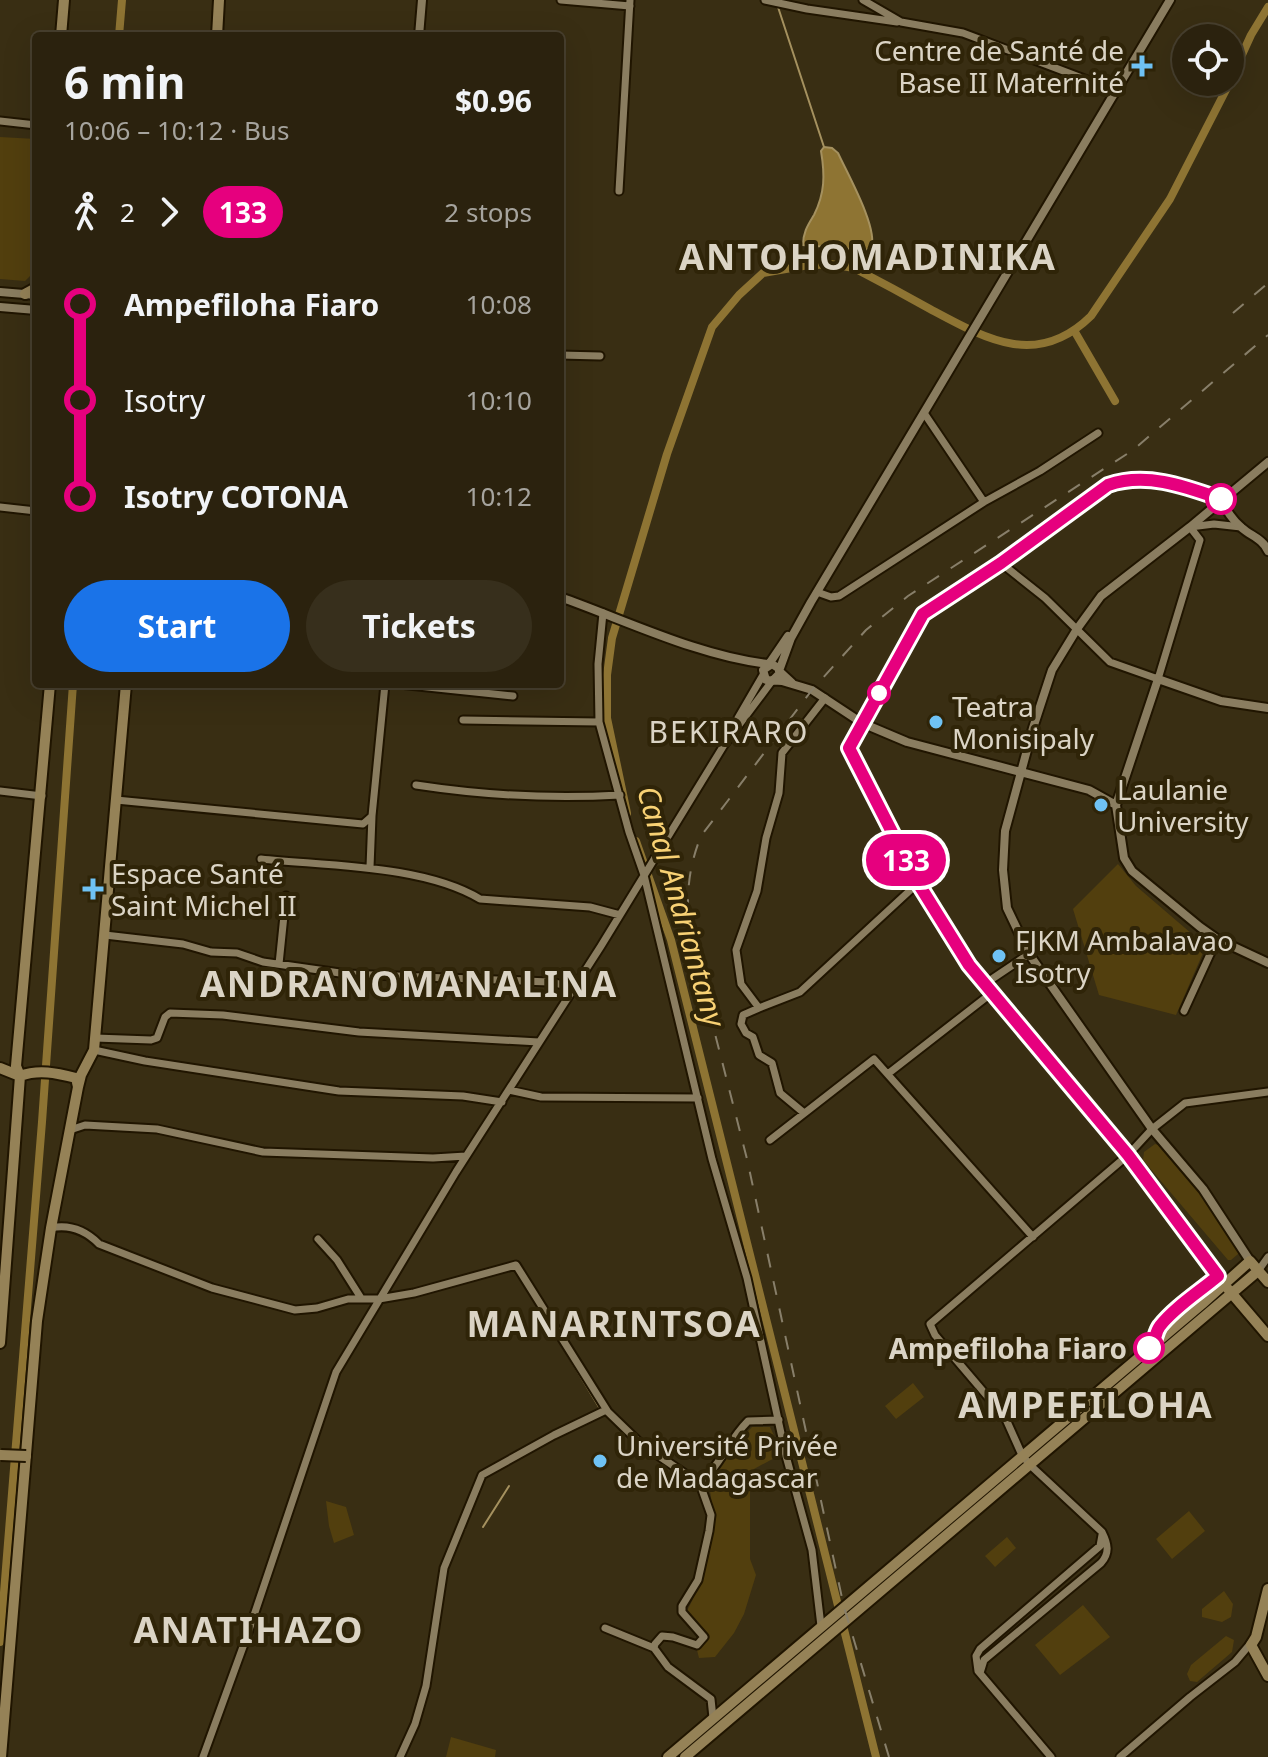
<!DOCTYPE html>
<html lang="en">
<head>
<meta charset="utf-8">
<style>
	body { margin:0; font-family:"Noto Sans",sans-serif; background:#372f1c; color:#f1f3f6; height:100vh; display:flex; flex-direction:column; font-size:30px; white-space:nowrap }
	* { box-sizing:border-box; margin:0 }
	p { font-size:26px; color:#a6a49e }
	.icon { flex:none; width:44px; height:44px; fill:none; stroke:currentColor; stroke-width:2; stroke-linecap:round; stroke-linejoin:round }
	.map { position:relative; flex:1; overflow:hidden }
	.drawer { position:absolute; left:32px; top:32px; width:532px; height:656px; display:flex; flex-direction:column; background:#2b220e; border-radius:8px; box-shadow:0 8px 32px #0002,0 0 0 2px #473f2e }
	.drawer>* { flex:none }
	.badge { padding:0 16px; border-radius:26px; font-size:28px; line-height:52px }
	.buttons { position:absolute; left:1172px; top:24px; display:grid; gap:16px }
	.buttons a { display:grid; place-items:center; width:72px; height:72px; border-radius:50%; background:#2b220e; box-shadow:0 8px 32px #0002,0 0 0 2px #473f2e; font-size:40px }
	.map>.badge { position:absolute; translate:-50% -50%; box-shadow:0 0 0 4px #fff }
	.legs { display:flex; align-items:center; gap:12px; height:88px; padding:0 32px; font-size:26px }
	.legs p { margin-inline-start:auto }
	.headline { display:flex; align-items:center; justify-content:space-between; height:136px; padding:0 32px }
	h1 { font-size:44px; font-weight:700; line-height:60px }
	.action { display:flex; gap:16px; margin-top:auto; padding:16px 32px }
	.action a { flex:1; height:92px; border-radius:48px; background:#1a73e8; color:#fff; font-size:32px; font-weight:700; line-height:92px; text-align:center }
	.action a+a { background:#372f1c; color:#f1f3f6 }
	ul { padding:0 32px; list-style:none }
	li { display:flex; align-items:center; gap:28px; height:96px; font-size:30px }
	li i { display:grid; place-items:center; width:12px; height:100%; margin:0 10px; background:currentColor }
	li i::after { content:''; width:20px; height:20px; margin:-10px; border:6px solid; border-radius:50%; background:#2b220e }
	li p { margin-inline-start:auto }
	li:first-child i { background:linear-gradient(#0000 50%,currentColor 0) }
	li:last-child i { background:linear-gradient(currentColor 50%,#0000 0) }
	.map>svg:first-child { display:block }
	.green { fill:#523f0e }
	.water { fill:#8e7433; stroke:#a5915f; stroke-width:2 }
	.lines { fill:none; stroke-linecap:round; stroke-linejoin:round }
	.stream { stroke:#a5915f; stroke-width:2 }
	.canal { stroke:#8e7433; stroke-width:8 }
	.minor-casing { stroke:#201500; stroke-width:11 }
	.tertiary-casing { stroke:#201500; stroke-width:12 }
	.secondary-casing { stroke:#201500; stroke-width:14 }
	.minor { stroke:#8a7d60; stroke-width:7 }
	.tertiary { stroke:#8a7d60; stroke-width:8 }
	.secondary { stroke:#958257; stroke-width:10 }
	.rail { stroke:#887f6a; stroke-width:2; stroke-dasharray:14 14; stroke-linecap:butt }
	.secondary-bridge-casing { stroke:#201500; stroke-width:14; stroke-linecap:butt }
	.secondary-bridge { stroke:#958257; stroke-width:10 }
	.line-1-casing { stroke:#fff; stroke-width:18 }
	.line-1 { stroke:#e6007e; stroke-width:12 }
	.poi-dot { fill:#6fc2f4; stroke:#2f2408; stroke-width:3 }
	.stop-1-dot { fill:#fff; stroke:#e6007e; stroke-width:4 }
	.labels { text-anchor:middle; dominant-baseline:central; stroke-width:8; stroke-linejoin:round; paint-order:stroke }
	.poi-label { font-size:28px; fill:#dbd4c5; stroke:#2f2408; text-anchor:start }
	.stop-label { font-size:28px; font-weight:bold; fill:#dbd4c5; stroke:#2f2408; text-anchor:end }
	.neighbourhood-label { font-size:30px; letter-spacing:2px; fill:#dbd4c5; stroke:#2f2408 }
	.water-label { font-size:30px; font-style:italic; fill:#f8d174; stroke:#2f2408 }
	.district-label { font-size:36px; font-weight:bold; letter-spacing:2px; fill:#dbd4c5; stroke:#2f2408 }
</style>
</head>
<body>
<div class="map">
<svg width="1268" height="1757" viewBox="0 0 1268 1757">
	<rect width="100%" height="100%" fill="#392e13"/>
	<!-- green -->
	<path class="green" d="M0 137 36 139 32 262 30 276 25 281 0 279Z
		M1118 864 1136 886 1206 946 1176 1015 1099 995 1073 909Z
		M1155 1144 1158 1145 1244 1245V1249L1231 1260H1228L1143 1160 1144 1152Z
		M913 1383 924 1397 896 1419 885 1406Z
		M752 1427H770L779 1446 780 1455 754 1469 750 1482V1559L756 1575 744 1614 734 1633 715 1657 699 1658 697 1650 705 1640 703 1632 687 1611C709 1568 719 1534 709 1486L735 1446Z
		M326 1501 346 1507 354 1535 334 1543 329 1526Z
		M1189 1511 1205 1531 1172 1559 1156 1539Z
		M1007 1537 1016 1548 995 1567 985 1556Z
		M1224 1591 1233 1604 1231 1617 1222 1622 1202 1617V1609Z
		M1083 1605 1110 1637 1060 1675 1035 1645Z
		M1226 1636 1234 1640 1232 1652 1197 1682 1190 1681 1187 1674 1191 1665Z
		M451 1737 496 1750 495 1757H446Z"/>
	<!-- water -->
	<path class="water" d="M824 147 832 148 838 153C847 173 879 229 871 248L866 250 803 245C803 232 808 225 814 215 825 193 825 175 821 151Z"/>
	<g class="lines">
		<!-- stream -->
		<path class="stream" d="M777 4 824 147
			M553 1331 599 1407 616 1425
			M702 1486H709
			M483 1527 509 1486
			M460 1537 465 1528"/>
		<!-- canal -->
		<path class="canal" d="M119 36 122 0
			M1230 81 1251 35 1268 7
			M1075 332 1115 401
			M627 813 607 718V675L612 638 667 454 712 327 739 295 763 273 803 266 830 264 854 268C879 281 905 295 930 309 986 339 1037 369 1091 316L1170 199 1230 82
			M636 841 671 940 876 1757
			M0 1642 42 1122 73 684"/>
		<defs>
			<path id="minor" d="M561 0 630 6
				M765 0 807 9 897 22
				M863 0 901 22 963 33 1103 86 1114 93
				M0 121 36 125
				M619 191 630 0
				M560 355 600 356
				M984 502 1040 471 1098 433
				M0 507 36 511
				M1001 563 1045 598 1110 662 1158 679 1200 540 1190 527 1214 524 1241 527
				M817 592 831 597 839 596 984 502 924 413
				M603 613 598 664 599 722 629 832 644 875 712 1159 747 1278 786 1456 812 1550 821 1626
				M399 684 513 696
				M825 698 782 753 779 793 766 838 757 891 736 950 741 984 759 1008 800 992 918 883
				M738 718 763 675
				M463 720 599 722
				M416 785C482 795 553 799 620 795
				M0 791 42 796
				M116 800 363 824 372 816 385 684
				M261 859C327 866 424 865 480 899L590 907 620 915
				M370 867 372 816
				M105 935 183 944 211 952 237 953 263 962 347 974 549 982 574 987
				M279 964 286 896
				M986 983 1029 954
				M759 1008 743 1015 741 1024 746 1033 753 1037 759 1055 772 1063 780 1093 804 1113
				M1184 1011 1217 939
				M95 1038 151 1040 157 1038 165 1017 170 1013 223 1015 359 1032 539 1042
				M94 1050 145 1061 339 1091 463 1096 502 1102
				M889 1073 993 992
				M509 1090 541 1097 698 1098
				M70 1130 85 1125 157 1129 263 1152 433 1158 466 1156
				M770 1140 874 1059 1033 1237
				M51 1228C70 1224 85 1230 99 1244L212 1288 295 1310 317 1308 348 1299H379L414 1293 516 1265 608 1412 640 1443 700 1484
				M318 1239 337 1260 361 1298
				M1258 1271 1268 1257
				M700 1484C720 1465 729 1440 748 1421L779 1420
				M605 1628 654 1648 668 1667 711 1699 713 1718
				M654 1648 655 1644 662 1636 673 1637 697 1645 704 1637 682 1612V1606L698 1580 709 1531 711 1515 700 1484
				M980 1673 984 1660 1101 1563C1110 1553 1108 1544 1102 1532L1030 1465 1022 1455 1005 1417 935 1335 930 1324 1128 1155 1152 1129 1185 1103 1268 1092
				M203 1757 248 1633 336 1372 456 1172 601 946 724 745 772 681
				M400 1757 415 1724 426 1686 444 1568 482 1475 554 1435 606 1410
				M1051 1757 978 1671 976 1656 980 1649 1100 1546 1102 1535
				M1120 1757 1190 1697 1235 1662 1251 1643"/>
			<path id="tertiary" d="M419 36 422 0
				M0 292 36 295
				M0 307 36 310
				M560 597C625 620 701 657 769 664L788 636
				M772 681 780 673 778 668 772 664 763 670 766 680 782 681 812 690 862 723 907 742 1089 790 1116 805
				M792 683 779 671 791 638 811 602 1170 0
				M1268 708 1221 701 1158 679 1116 805 1124 858 1132 871 1200 927 1217 939 1268 963
				M1250 1261 1203 1189 1152 1129 1029 954 1007 908 1003 870 1005 831 1033 728 1052 670 1077 629 1101 596 1190 527 1268 462
				M1223 1283 1128 1155 969 965 918 883 849 748 923 614 1001 563 1108 485C1146 472 1184 487 1221 499 1227 511 1232 520 1242 528 1251 536 1263 539 1268 551"/>
			<path id="secondary" d="M61 36 64 0
				M217 36 219 0
				M25 294 36 288
				M0 1068 20 1076C39 1069 56 1073 76 1078L78 1087
				M1228 1289 1268 1336
				M0 1343 20 1076 16 1066 50 684
				M1268 1589 1256 1637 1251 1645 1268 1676
				M1 1757 37 1321 51 1228 78 1087 81 1075 94 1050 126 684
				M668 1757 1202 1304 1250 1261 1268 1282
				M685 1757 1258 1271"/>
		</defs>
		<!-- minor casing -->
		<use href="#minor" class="minor-casing"/>
		<!-- tertiary casing -->
		<use href="#tertiary" class="tertiary-casing"/>
		<!-- secondary casing -->
		<use href="#secondary" class="secondary-casing"/>
		<!-- minor -->
		<use href="#minor" class="minor"/>
		<!-- tertiary -->
		<use href="#tertiary" class="tertiary"/>
		<!-- secondary -->
		<use href="#secondary" class="secondary"/>
		<!-- rail -->
		<path class="rail" d="M1233 313 1268 283
			M889 1757 844 1607 747 1159 690 936C686 900 687 871 701 836L812 690 866 630 908 596 1133 450 1268 335"/>
		<defs>
			<path id="secondary-bridge" d="M1 1455 26 1456"/>
		</defs>
		<!-- secondary-bridge casing -->
		<use href="#secondary-bridge" class="secondary-bridge-casing"/>
		<!-- secondary-bridge -->
		<use href="#secondary-bridge" class="secondary-bridge"/>
	</g>
	<g class="lines">
		<defs>
			<path id="line-1" d="M1149 1348C1157 1341 1154 1334 1160 1326 1175 1307 1199 1292 1218 1276L1128 1155 969 965 918 883 849 748 923 614 1001 563 1108 485C1146 472 1184 486 1221 499"/>
		</defs>
		<!-- line-1 casing -->
		<use href="#line-1" class="line-1-casing"/>
		<!-- line-1 -->
		<use href="#line-1" class="line-1"/>
	</g>
	<!-- markers -->
	<g class="poi-dot">
		<path d="M1138 54h8v8h8v8h-8v8h-8v-8h-8v-8h8z"/>
		<circle cx="936" cy="722" r="8"/>
		<circle cx="1101" cy="805" r="8"/>
		<path d="M89 877h8v8h8v8h-8v8h-8v-8h-8v-8h8z"/>
		<circle cx="999" cy="956" r="8"/>
		<circle cx="600" cy="1461" r="8"/>
	</g>
	<g class="stop-1-dot">
		<circle cx="1221" cy="499" r="14"/>
		<circle cx="879" cy="693" r="10"/>
		<circle cx="1149" cy="1348" r="14"/>
	</g>
	<g class="labels">
		<!-- poi labels -->
		<g class="poi-label">
			<text x="1124" y="50" text-anchor="end">Centre de Santé de<tspan x="1124" dy="32">Base II Maternité</tspan></text>
			<text x="952" y="706">Teatra<tspan x="952" dy="32">Monisipaly</tspan></text>
			<text x="1117" y="789">Laulanie<tspan x="1117" dy="32">University</tspan></text>
			<text x="111" y="873">Espace Santé<tspan x="111" dy="32">Saint Michel II</tspan></text>
			<text x="1015" y="940">FJKM Ambalavao<tspan x="1015" dy="32">Isotry</tspan></text>
			<text x="616" y="1445">Université Privée<tspan x="616" dy="32">de Madagascar</tspan></text>
		</g>
		<!-- stop labels -->
		<g class="stop-label">
			<text x="1127" y="1348">Ampefiloha Fiaro</text>
		</g>
		<!-- neighbourhood labels -->
		<g class="neighbourhood-label">
			<text x="729" y="731">BEKIRARO</text>
		</g>
		<!-- water labels -->
		<g class="water-label">
			<text transform="translate(682 906) rotate(74)">Canal Andriantany</text>
		</g>
		<!-- district labels -->
		<g class="district-label">
			<text x="868" y="256">ANTOHOMADINIKA</text>
			<text x="409" y="983">ANDRANOMANALINA</text>
			<text x="614" y="1323">MANARINTSOA</text>
			<text x="1086" y="1404">AMPEFILOHA</text>
			<text x="249" y="1629">ANATIHAZO</text>
		</g>
	</g>
</svg>
<div class="buttons">
<a><svg class="icon" aria-label="locate" viewBox="0 0 24 24"><circle cx="12" cy="12" r="6"/><path d="M12 2v4M12 18v4M2 12h4M18 12h4"/></svg></a>
</div>
<b class="badge" style="left:906px;top:860px;background:#e6007e;color:#fff">133</b>
<section class="drawer">
<div class="headline"><div><h1>6 min</h1><p>10:06 – 10:12 · Bus</p></div><b>$0.96</b></div>
<div class="legs"><svg class="icon" aria-label="walk" viewBox="0 0 24 24"><circle cx="13" cy="4" r="2"/><path d="M13 8l-2 6 4 7M11 14l-3 7M7 12l3-4h3l4 4"/></svg>2<svg class="icon" aria-label="forward" viewBox="0 0 24 24"><path d="M9 5l7 7-7 7"/></svg><b class="badge" style="background:#e6007e;color:#fff">133</b><p>2 stops</p></div>
<ul>
<li><i style="color:#e6007e"></i><b>Ampefiloha Fiaro</b><p>10:08</p></li>
<li><i style="color:#e6007e"></i><span>Isotry</span><p>10:10</p></li>
<li><i style="color:#e6007e"></i><b>Isotry COTONA</b><p>10:12</p></li>
</ul>
<div class="action"><a>Start</a><a>Tickets</a></div>
</section>
</div>
</body>
</html>
